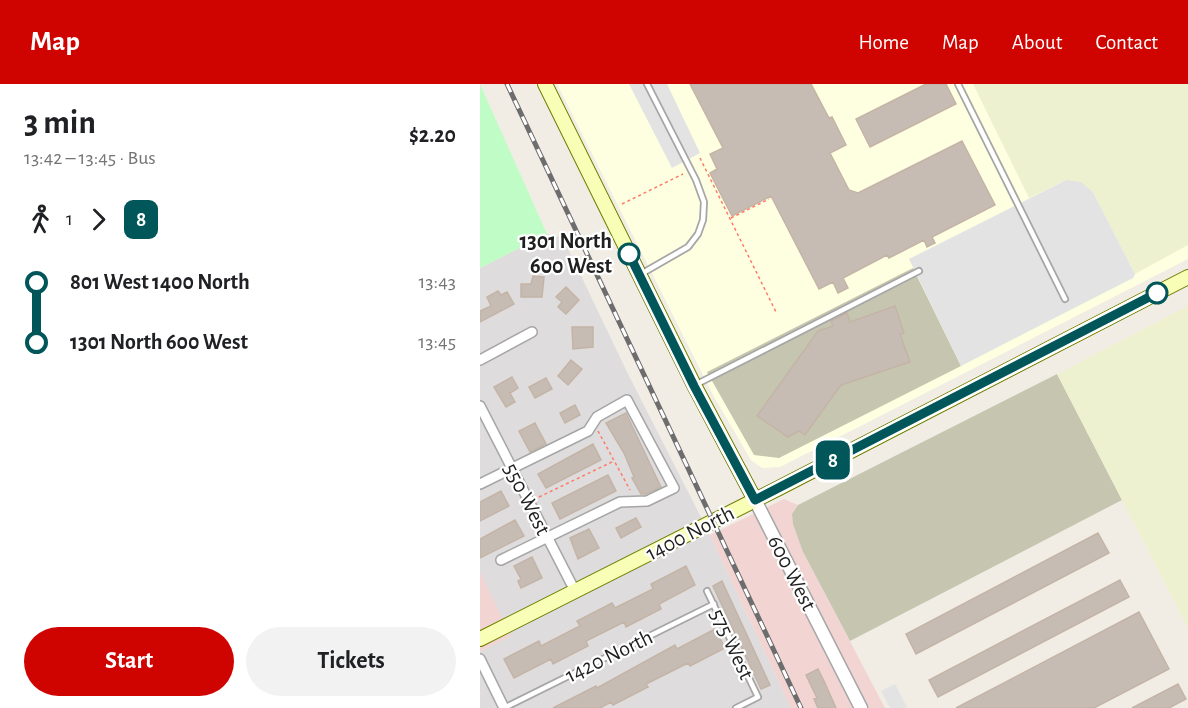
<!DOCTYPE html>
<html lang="en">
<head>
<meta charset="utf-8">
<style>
	body { margin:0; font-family:"Alegreya Sans",sans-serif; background:#f2f2f2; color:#202124; height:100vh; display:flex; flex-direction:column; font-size:22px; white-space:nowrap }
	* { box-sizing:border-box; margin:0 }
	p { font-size:20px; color:#757577 }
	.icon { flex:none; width:33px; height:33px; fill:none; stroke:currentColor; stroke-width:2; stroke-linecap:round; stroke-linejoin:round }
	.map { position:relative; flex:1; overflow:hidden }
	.details { display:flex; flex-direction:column; background:#fff; width:480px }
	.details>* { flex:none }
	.badge { padding:0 12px; border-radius:9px; font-size:21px; line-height:39px }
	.map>.badge { position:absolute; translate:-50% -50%; box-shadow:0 0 0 3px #fff }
	.legs { display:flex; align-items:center; gap:9px; height:66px; padding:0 24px; font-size:20px }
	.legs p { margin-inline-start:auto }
	.headline { display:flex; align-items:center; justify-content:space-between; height:102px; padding:0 24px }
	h1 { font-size:33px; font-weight:600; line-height:45px }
	.action { display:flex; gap:12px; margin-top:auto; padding:12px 24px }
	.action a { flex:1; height:69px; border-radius:36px; background:#cf0300; color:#fff; font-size:24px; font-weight:600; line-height:69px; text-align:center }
	.action a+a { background:#f2f2f2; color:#202124 }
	ul { padding:0 24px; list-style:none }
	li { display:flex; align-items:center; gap:21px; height:60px; font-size:22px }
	li i { display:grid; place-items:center; width:9px; height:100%; margin:0 8px; background:currentColor }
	li i::after { content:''; width:15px; height:15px; margin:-8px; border:4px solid; border-radius:50%; background:#fff }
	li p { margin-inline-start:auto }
	li:first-child i { background:linear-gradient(#0000 50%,currentColor 0) }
	li:last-child i { background:linear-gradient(currentColor 50%,#0000 0) }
	header { display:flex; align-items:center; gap:36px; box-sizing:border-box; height:84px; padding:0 30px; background:#cf0300; color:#fff }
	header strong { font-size:28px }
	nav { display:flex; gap:33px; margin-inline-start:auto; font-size:21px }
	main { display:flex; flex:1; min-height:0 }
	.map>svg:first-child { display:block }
	.residential { fill:#dedcdc }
	.commercial { fill:#f2d5d3 }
	.education { fill:#feffe0 }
	.construction { fill:#c6c6b0 }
	.farmland { fill:#eef1cf }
	.park { fill:#c0fdc6 }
	.parking { fill:#e3e3e3 }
	.building { fill:#c6bcb4; stroke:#c4b4a6; stroke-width:1.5 }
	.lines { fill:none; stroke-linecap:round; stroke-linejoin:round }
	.service-casing { stroke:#a6a6a6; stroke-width:8 }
	.minor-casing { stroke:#a6a6a6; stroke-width:12 }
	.tertiary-casing { stroke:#a6a6a6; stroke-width:15 }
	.secondary-casing { stroke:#6d7d00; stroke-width:16 }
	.path { stroke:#ff7a68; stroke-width:1.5; stroke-dasharray:3 3; stroke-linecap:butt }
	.service { stroke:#fff; stroke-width:4.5 }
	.minor { stroke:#fff; stroke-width:9 }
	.tertiary { stroke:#fff; stroke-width:12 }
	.secondary { stroke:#f9feb6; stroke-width:14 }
	.rail-casing { stroke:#6d6d6d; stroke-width:5 }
	.rail { stroke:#fff; stroke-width:3; stroke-dasharray:9; stroke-linecap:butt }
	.line-1-casing { stroke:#fff; stroke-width:14 }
	.line-1 { stroke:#015659; stroke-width:9 }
	.stop-1-dot { fill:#fff; stroke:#015659; stroke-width:3 }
	.labels { text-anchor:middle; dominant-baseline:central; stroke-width:4.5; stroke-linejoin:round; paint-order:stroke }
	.stop-label { font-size:22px; font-weight:bold; fill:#1f1f1f; stroke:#fff; text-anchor:end }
	.street-label { font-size:22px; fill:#1f1f1f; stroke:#fff }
</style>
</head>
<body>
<header>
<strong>Map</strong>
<nav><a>Home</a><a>Map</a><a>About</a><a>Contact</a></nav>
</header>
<main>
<section class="details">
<div class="headline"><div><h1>3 min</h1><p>13:42 – 13:45 · Bus</p></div><b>$2.20</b></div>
<div class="legs"><svg class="icon" aria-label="walk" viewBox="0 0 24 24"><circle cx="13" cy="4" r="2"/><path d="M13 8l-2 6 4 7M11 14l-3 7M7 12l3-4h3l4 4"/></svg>1<svg class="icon" aria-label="forward" viewBox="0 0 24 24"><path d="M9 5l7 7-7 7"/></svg><b class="badge" style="background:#015659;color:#fff">8</b></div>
<ul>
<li><i style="color:#015659"></i><b>801 West 1400 North</b><p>13:43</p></li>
<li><i style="color:#015659"></i><b>1301 North 600 West</b><p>13:45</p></li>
</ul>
<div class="action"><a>Start</a><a>Tickets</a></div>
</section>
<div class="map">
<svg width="708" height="624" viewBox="0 0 708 624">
	<rect width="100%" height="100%" fill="#f1ede5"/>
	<!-- residential -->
	<path class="residential" d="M67 150 83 154 147 288 230 451 311 624H0V567L30 552 0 488V184Z"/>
	<!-- commercial -->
	<path class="commercial" d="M304 415 318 421 312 430 323 468 405 624H311L230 451Z
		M0 488 31 552 0 567Z"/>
	<!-- education -->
	<path class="education" d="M77 0H708V175L300 383 282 384 271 376 233 311Z"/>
	<!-- construction -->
	<path class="construction" d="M433 184 481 282 299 374 274 371 227 288Z
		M577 290 642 416 370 557 323 468 313 440 312 430 318 421Z"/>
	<!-- farmland -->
	<path class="farmland" d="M493 0H708V161L655 190 613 108 586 96 549 114Z
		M708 222V544L577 290Z"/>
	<!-- park -->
	<path class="park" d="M0 0 67 150 0 184Z"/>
	<!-- parking -->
	<path class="parking" d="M149 0H187L220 69 192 84Z
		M586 96 601 98 613 108 655 190 653 194 481 282 429 175Z
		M415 600 427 623 424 624H410L401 607Z"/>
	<!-- building -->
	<path class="building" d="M210 0H331L349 34 352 33 366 61 350 69 369 106 378 109 482 57 515 121 452 153 455 159 447 163 444 156 409 174 407 171 363 194 368 204 358 209 353 198 339 205 291 112 252 132 230 89 237 85 230 70 243 64Z
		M446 0H466L476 20 390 63 376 35Z
		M53 192 64 193 62 213H41V200H51Z
		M86 203 99 216 86 230 78 223 82 218 76 213Z
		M18 207 21 211 27 208 34 220 0 238V227L11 222 7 213Z
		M415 222 424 249 420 250 430 278 361 301 325 351 319 347 308 353 277 332 338 247 353 242 351 237 367 229 370 238Z
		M92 243H113V263L93 265Z
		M91 276 102 285 88 301 78 292Z
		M32 293 38 304 30 309 35 318 26 323 14 303Z
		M66 294 72 305 55 314 49 303Z
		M95 321 100 331 85 339 80 329Z
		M146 329 181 403 165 410H161L152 394 154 393 144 369 126 339Z
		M55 339 66 360 50 368 39 347Z
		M113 360 121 376 66 404 58 390Z
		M128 391 136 407 80 435 72 419Z
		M21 407 29 422 0 437V418Z
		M156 434 161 443 141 454 136 444Z
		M35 436 44 452 0 474V455Z
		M109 445 119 464 98 475 90 454Z
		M618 449 629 469 436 570 426 550Z
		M52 473 62 494 41 504 38 497 41 495 34 482Z
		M206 482 215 501 179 520 181 525 146 543 144 538 106 557 108 562 73 580 71 575 34 594 24 575 59 557 61 562 100 542 97 537 132 519 135 524 173 505 171 500Z
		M640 496 649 513 458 613 449 596Z
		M242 497 290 601 281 605 233 502Z
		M659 528 689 585 614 624H476Z
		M235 545 245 564 210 582 208 579 166 600 168 603 133 621 131 618 120 624H73L116 602 117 604 195 561 197 565Z
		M338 585 344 597 356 624H338L334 615 337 614 326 591Z
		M698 600 706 615 689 624H652Z"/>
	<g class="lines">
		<defs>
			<path id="service" d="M478 0 585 215
				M161 190 208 163 218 150 223 136 224 118 216 96 167 0
				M217 300 439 187
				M227 507 278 613 256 624
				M24 624 234 520"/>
			<path id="minor" d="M0 276 52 248
				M0 322 95 507
				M0 400 108 347 117 333 147 316 194 404 167 417 140 418 21 476
				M0 575 24 624"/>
			<path id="tertiary" d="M275 416 381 624"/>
			<path id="secondary" d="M65 0 214 301 275 416
				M0 555 299 404 708 193"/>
		</defs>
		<!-- service casing -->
		<use href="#service" class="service-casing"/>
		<!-- minor casing -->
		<use href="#minor" class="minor-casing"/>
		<!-- tertiary casing -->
		<use href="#tertiary" class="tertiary-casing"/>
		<!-- secondary casing -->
		<use href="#secondary" class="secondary-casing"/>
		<!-- path -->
		<path class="path" d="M220 74 296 228
			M142 120 203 90
			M251 134 289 115
			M118 347 150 406
			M59 413 134 377"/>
		<!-- service -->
		<use href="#service" class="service"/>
		<!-- minor -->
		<use href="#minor" class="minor"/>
		<!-- tertiary -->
		<use href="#tertiary" class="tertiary"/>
		<!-- secondary -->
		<use href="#secondary" class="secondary"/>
		<defs>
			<path id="rail" d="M27 0 321 624"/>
		</defs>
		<!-- rail casing -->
		<use href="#rail" class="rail-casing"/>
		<!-- rail -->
		<use href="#rail" class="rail"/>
	</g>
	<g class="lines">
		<defs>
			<path id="line-1" d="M149 170 214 302 275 416 677 209"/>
		</defs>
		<!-- line-1 casing -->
		<use href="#line-1" class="line-1-casing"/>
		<!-- line-1 -->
		<use href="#line-1" class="line-1"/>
	</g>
	<!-- markers -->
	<g class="stop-1-dot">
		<circle cx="149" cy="170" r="10"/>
		<circle cx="677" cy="209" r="10"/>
	</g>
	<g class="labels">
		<!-- stop labels -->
		<g class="stop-label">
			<text x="132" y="157">1301 North<tspan x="132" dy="25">600 West</tspan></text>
		</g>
		<!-- street labels -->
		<g class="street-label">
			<text transform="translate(47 415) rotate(63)">550 West</text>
			<text transform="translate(210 449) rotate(-27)">1400 North</text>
			<text transform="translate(312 489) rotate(63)">600 West</text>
			<text transform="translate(252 560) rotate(65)">575 West</text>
			<text transform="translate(129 572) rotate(-26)">1420 North</text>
		</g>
	</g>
</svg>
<b class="badge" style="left:353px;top:376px;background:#015659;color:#fff">8</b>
</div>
</main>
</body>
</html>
